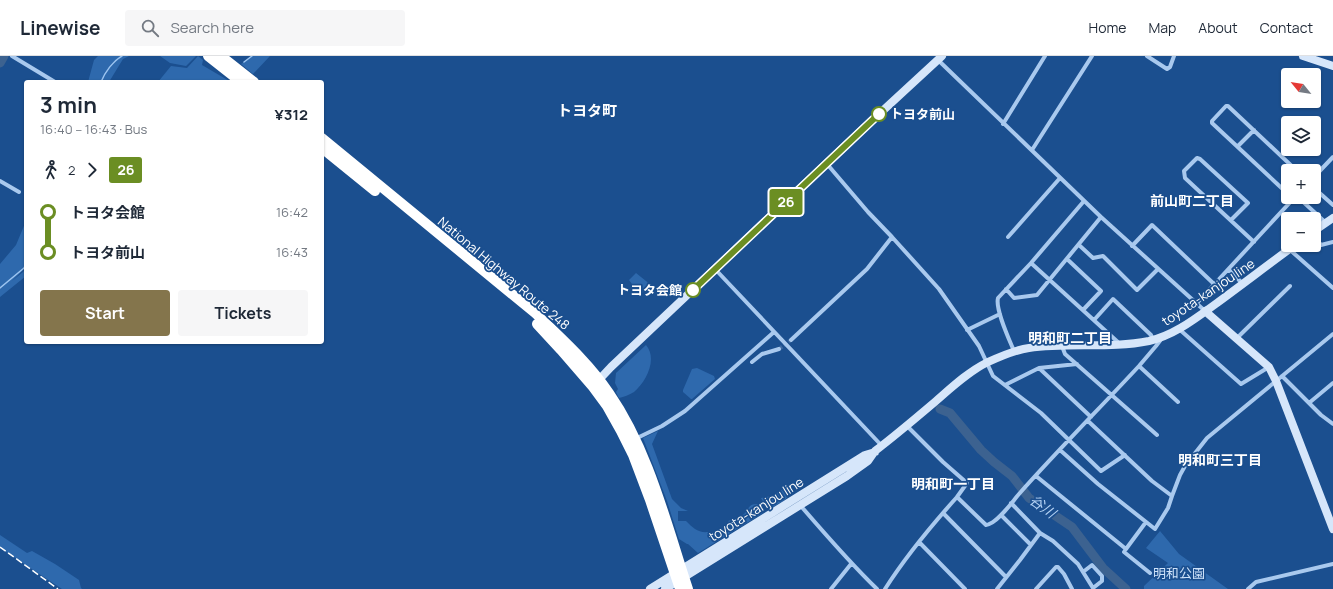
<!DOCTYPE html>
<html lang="en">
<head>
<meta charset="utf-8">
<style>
	body { margin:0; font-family:Manrope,"Noto Sans JP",sans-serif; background:#f6f6f7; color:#1f2937; height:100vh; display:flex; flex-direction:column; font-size:15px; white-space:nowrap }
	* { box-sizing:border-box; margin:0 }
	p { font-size:13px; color:#747a83 }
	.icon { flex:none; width:22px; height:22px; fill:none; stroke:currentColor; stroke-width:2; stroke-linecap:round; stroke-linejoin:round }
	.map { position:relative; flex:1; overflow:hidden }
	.drawer { position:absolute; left:24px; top:24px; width:300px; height:264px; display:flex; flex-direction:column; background:#fff; border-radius:4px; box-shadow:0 1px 3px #0004 }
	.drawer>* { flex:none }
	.badge { padding:0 8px; border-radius:3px; font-size:14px; line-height:26px }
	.needle { width:26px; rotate:300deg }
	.fabs { position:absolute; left:1281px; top:12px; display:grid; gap:8px }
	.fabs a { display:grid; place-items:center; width:40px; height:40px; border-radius:4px; background:#fff; box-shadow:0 1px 3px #0004; font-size:20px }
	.map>.badge { position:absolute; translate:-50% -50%; box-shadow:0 0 0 2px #fff }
	.legs { display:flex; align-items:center; gap:6px; height:44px; padding:0 16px; font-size:13px }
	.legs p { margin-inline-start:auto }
	.overview { display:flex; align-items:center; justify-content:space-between; height:68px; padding:0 16px }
	h1 { font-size:22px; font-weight:700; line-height:30px }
	.button { display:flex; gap:8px; margin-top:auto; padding:8px 16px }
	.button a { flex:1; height:46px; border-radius:4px; background:#84754c; color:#fff; font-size:16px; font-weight:700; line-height:46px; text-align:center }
	.button a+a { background:#f6f6f7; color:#1f2937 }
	ul { padding:0 16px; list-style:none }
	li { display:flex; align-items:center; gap:14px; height:40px; font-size:15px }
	li i { display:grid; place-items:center; width:6px; height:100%; margin:0 5px; background:currentColor }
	li i::after { content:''; width:10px; height:10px; margin:-5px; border:3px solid; border-radius:50%; background:#fff }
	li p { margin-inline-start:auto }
	li:first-child i { background:linear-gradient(#0000 50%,currentColor 0) }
	li:last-child i { background:linear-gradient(currentColor 50%,#0000 0) }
	header { display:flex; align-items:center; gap:24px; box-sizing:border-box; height:56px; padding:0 20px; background:#fff; border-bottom:1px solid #e0e1e3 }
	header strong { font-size:19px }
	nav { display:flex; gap:22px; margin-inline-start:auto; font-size:14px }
	.search { width:280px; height:36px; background:#f6f6f7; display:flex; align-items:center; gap:10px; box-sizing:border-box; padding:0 14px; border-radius:4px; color:#747a83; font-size:15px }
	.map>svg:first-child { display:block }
	.green { fill:#2e69ad }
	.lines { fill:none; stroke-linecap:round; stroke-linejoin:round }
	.stream { stroke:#9cc4f0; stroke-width:1.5 }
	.river { stroke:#3c6290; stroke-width:9 }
	.street-tunnel { stroke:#3d69a0; stroke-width:4; stroke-dasharray:4 2; stroke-linecap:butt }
	.street { stroke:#a9c9ee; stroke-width:4 }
	.secondary { stroke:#d6e6fa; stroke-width:8 }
	.highway { stroke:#fff; stroke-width:10 }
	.rail { stroke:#fff; stroke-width:1.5; stroke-dasharray:7 3; stroke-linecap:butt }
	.line-1-casing { stroke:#fff; stroke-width:9 }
	.line-1 { stroke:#6b8e23; stroke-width:6 }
	.stop-1-dot { fill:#fff; stroke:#6b8e23; stroke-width:2 }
	.labels { text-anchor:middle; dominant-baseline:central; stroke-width:3.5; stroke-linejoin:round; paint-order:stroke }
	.stop-label { font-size:13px; font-weight:bold; fill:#fff; stroke:#1b4f8f; text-anchor:start }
	.street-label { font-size:13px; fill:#fff; stroke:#1b4f8f }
	.park-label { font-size:13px; fill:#cfe3fa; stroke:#1b4f8f }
	.neighbourhood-label { font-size:14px; font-weight:bold; fill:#fff; stroke:#1b4f8f }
	.water-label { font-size:14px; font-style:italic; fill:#b5d3f5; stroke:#1b4f8f }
	.quarter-label { font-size:15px; font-weight:bold; fill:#fff; stroke:#1b4f8f }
</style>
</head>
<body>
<header>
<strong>Linewise</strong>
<div class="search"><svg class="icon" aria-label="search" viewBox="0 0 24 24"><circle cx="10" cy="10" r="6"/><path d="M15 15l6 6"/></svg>Search here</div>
<nav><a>Home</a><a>Map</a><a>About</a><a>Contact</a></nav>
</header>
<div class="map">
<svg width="1333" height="533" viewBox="0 0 1333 533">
	<rect width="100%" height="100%" fill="#1b4f8f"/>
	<!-- green -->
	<path class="green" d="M98 0H129L123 3 109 26H88L94 4Z
		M160 0H196L186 10 170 7Z
		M198 0 203 4 202 9 231 26H158L171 10 187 12Z
		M252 0H270L253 18 241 8Z
		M26 165V209L23 214 12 225 23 216 26 212V220L0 241V208L16 189Z
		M636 217 651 229 640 239 629 224Z
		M646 289C658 303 646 326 634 336 629 339 624 341 619 342L616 336 618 333 615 327 616 317Z
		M697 312 714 320 715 323 692 343H691L683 336V334L692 313Z
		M658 375 652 388 672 443 681 452 688 455H678V465H686C693 472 698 477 708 476L715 482 733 470 728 465C733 463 739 462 743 459 749 454 748 447 758 448L763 457 698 497 688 488H687L679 483 667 445 643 382Z
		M781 434 784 435 787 441 786 443 768 454 761 442 772 440Z
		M1160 475 1179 498 1228 533H1144V530L1168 507 1146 492Z
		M0 479 27 497 32 495 55 508 79 524 81 532 82 533H62L0 492Z"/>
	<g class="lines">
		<!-- stream -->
		<path class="stream" d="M244 6 252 0
			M101 26C105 16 113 5 122 0
			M0 232 24 212 26 208"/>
		<!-- river -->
		<path class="river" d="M0 7 4 0
			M940 353 950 357 981 394 994 406 1012 420 1029 442 1072 471 1103 512 1126 533"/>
		<!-- street-tunnel -->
		<path class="street-tunnel" d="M779 293 791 284"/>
		<!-- street -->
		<path class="street" d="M12 0 55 26
			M1147 0 1167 13 1170 11 1174 0
			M938 4 1101 161 1205 255
			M1003 68 1045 0
			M1238 90 1254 74
			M1032 94 1092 0
			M827 108 868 156 892 181 939 233 979 290 993 320 1041 357 1101 415 1125 399
			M1314 121 1333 101
			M0 125 19 136
			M1314 132 1333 149
			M1288 138 1212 67V65L1226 50H1228L1297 115
			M1298 141 1326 167
			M1231 164 1248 147 1200 103 1197 102 1184 115 1185 122 1254 186
			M1008 181 1060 122
			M1314 182 1321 189 1333 186
			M1079 189 1093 202 1103 200 1137 234 1158 213
			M1132 190 1152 169 1214 228
			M1289 193 1333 232
			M1067 203 1101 235 1083 254
			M1031 207 1120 288
			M715 213 882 390
			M1229 214 1243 228
			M1006 233 1014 242 1037 239 1101 161
			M1197 247 1295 141
			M1094 264 1113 243 1151 279 1153 284
			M1179 273 1241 328 1269 311
			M967 274 1000 258
			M1237 282 1290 230
			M791 284 867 213 892 181
			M1062 290 1065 298 1157 379
			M1014 295C1009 283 995 253 998 242L1031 207 1084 145
			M752 306 762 298 779 293
			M1077 308 1039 312 1091 361
			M1139 310 1178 346
			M1282 320 1321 359 1333 368
			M1005 329 1039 312
			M1309 347 1333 327
			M907 370 943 406 967 427 957 441
			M635 383 662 370 685 355 774 276
			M1060 394 1098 428 1155 473 1168 452 1172 440 1152 425 1088 365
			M1036 420 1126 493 1124 496 1150 517
			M1172 440 1180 419 1185 410 1207 382 1333 278
			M1011 447 1040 477 1053 485 1078 508 1093 532 1102 525V520L1092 509 1083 516
			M800 449C825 478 850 507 877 533
			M943 457 1006 521
			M1001 459 1031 489
			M919 486 965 533
			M1126 493 1146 466
			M831 533 851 508
			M885 533C906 500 931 470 957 441L986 469C997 468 1012 446 1019 438 1058 394 1099 353 1139 310L1156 290 1162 282
			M997 533 1020 504 1040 477
			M1036 533 1056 511H1058L1064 518 1072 533
			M1248 533 1256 526 1333 508"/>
		<!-- secondary -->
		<path class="secondary" d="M1303 0 1333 10
			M1314 175 1333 162
			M1205 255 1269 311 1276 325 1333 473
			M595 328 611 311 864 72 942 0
			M650 533 865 399 875 396
			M665 533 847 420 868 405 875 395C896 379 916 362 936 345 951 332 968 316 986 307 999 301 1014 294 1029 292 1069 286 1110 293 1149 285 1175 279 1196 262 1217 247 1243 228 1269 208 1295 189"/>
		<!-- highway -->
		<path class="highway" d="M208 0 241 26
			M221 0 254 26
			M322 82 535 257C561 282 589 307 609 337 649 395 666 467 688 533
			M322 92 375 135
			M537 268 561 294 593 331 607 350 621 375 633 399 650 444 680 533"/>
		<!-- rail -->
		<path class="rail" d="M0 491 58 533"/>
	</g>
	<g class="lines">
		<defs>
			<path id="line-1" d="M693 234 879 58"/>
		</defs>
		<!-- line-1 casing -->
		<use href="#line-1" class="line-1-casing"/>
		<!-- line-1 -->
		<use href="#line-1" class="line-1"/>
	</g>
	<!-- markers -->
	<g class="stop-1-dot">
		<circle cx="879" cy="58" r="7"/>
		<circle cx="693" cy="234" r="7"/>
	</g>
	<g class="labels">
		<!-- stop labels -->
		<g class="stop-label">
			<text x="890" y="58">トヨタ前山</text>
			<text x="682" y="234" text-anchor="end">トヨタ会館</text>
		</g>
		<!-- street labels -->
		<g class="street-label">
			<text transform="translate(504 217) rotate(40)">National Highway Route 248</text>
			<text transform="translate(1208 236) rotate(-34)">toyota-kanjou line</text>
			<text transform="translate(756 453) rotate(-32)">toyota-kanjou line</text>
		</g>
		<!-- park labels -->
		<g class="park-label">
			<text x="1179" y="517">明和公園</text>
		</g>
		<!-- neighbourhood labels -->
		<g class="neighbourhood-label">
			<text x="1192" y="144">前山町二丁目</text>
			<text x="1070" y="281">明和町二丁目</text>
			<text x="1220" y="403">明和町三丁目</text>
			<text x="953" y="427">明和町一丁目</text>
		</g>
		<!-- water labels -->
		<g class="water-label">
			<text transform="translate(1043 450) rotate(36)">谷川</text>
		</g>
		<!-- quarter labels -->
		<g class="quarter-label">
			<text x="587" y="54">トヨタ町</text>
		</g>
	</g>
</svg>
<div class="fabs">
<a><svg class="needle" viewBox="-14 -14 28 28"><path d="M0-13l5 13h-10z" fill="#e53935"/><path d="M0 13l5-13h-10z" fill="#747a83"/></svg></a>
<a><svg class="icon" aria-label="layers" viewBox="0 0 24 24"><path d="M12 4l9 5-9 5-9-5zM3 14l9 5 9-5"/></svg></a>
<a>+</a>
<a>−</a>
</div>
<b class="badge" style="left:786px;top:146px;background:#6b8e23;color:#fff">26</b>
<section class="drawer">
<div class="overview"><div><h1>3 min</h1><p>16:40 – 16:43 · Bus</p></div><b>¥312</b></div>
<div class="legs"><svg class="icon" aria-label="walk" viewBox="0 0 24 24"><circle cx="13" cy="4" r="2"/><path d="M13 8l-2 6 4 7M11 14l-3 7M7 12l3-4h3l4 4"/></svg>2<svg class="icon" aria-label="forward" viewBox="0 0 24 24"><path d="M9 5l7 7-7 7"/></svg><b class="badge" style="background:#6b8e23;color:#fff">26</b></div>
<ul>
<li><i style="color:#6b8e23"></i><b>トヨタ会館</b><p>16:42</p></li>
<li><i style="color:#6b8e23"></i><b>トヨタ前山</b><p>16:43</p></li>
</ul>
<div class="button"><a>Start</a><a>Tickets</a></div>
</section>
</div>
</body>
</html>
